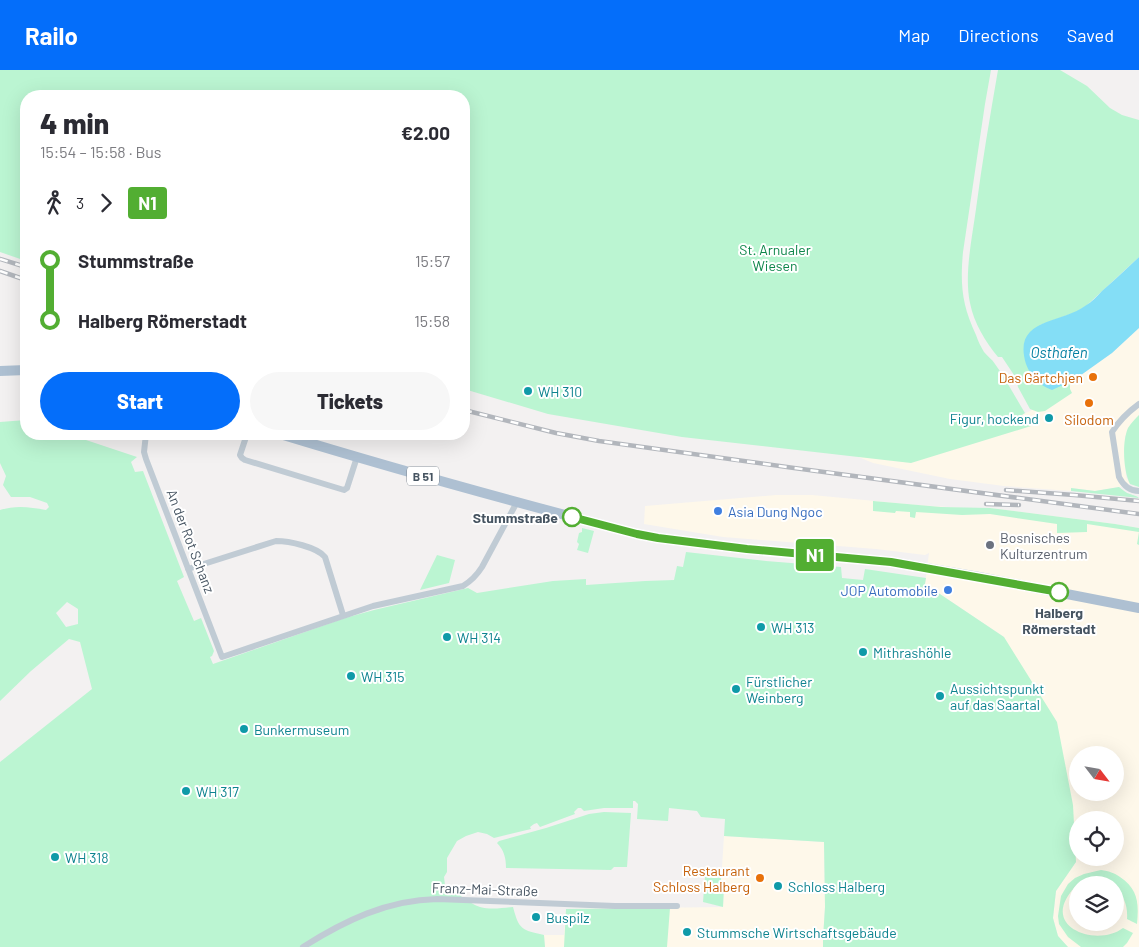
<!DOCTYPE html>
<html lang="en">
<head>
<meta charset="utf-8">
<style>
	body { margin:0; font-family:Barlow,sans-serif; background:#f7f7f7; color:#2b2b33; height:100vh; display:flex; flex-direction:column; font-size:19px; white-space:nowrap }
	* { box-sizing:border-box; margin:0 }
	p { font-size:16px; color:#7c7c81 }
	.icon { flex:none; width:28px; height:28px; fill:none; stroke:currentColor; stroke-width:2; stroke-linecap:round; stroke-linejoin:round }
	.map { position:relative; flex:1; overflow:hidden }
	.details { position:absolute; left:20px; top:20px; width:450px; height:350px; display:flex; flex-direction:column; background:#fff; border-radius:20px; box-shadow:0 5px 20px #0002 }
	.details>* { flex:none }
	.badge { padding:0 10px; border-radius:4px; font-size:18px; line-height:32px }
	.needle { width:32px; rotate:121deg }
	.buttons { position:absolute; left:1069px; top:676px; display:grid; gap:10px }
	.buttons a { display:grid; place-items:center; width:55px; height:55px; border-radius:50%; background:#fff; box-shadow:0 5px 20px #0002; font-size:25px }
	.map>.badge { position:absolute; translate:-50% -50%; box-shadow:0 0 0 2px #fff }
	.legs { display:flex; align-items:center; gap:8px; height:55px; padding:0 20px; font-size:16px }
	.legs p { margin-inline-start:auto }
	.head { display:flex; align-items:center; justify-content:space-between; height:85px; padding:0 20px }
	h1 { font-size:28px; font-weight:800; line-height:38px }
	.cta { display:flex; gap:10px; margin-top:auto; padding:10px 20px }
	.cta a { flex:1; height:58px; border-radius:30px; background:#046efa; color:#fff; font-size:20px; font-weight:800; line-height:58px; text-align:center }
	.cta a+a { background:#f7f7f7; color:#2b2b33 }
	ul { padding:0 20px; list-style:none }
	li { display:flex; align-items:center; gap:18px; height:60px; font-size:19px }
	li i { display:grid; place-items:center; width:8px; height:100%; margin:0 6px; background:currentColor }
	li i::after { content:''; width:12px; height:12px; margin:-6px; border:4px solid; border-radius:50%; background:#fff }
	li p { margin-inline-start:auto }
	li:first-child i { background:linear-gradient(#0000 50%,currentColor 0) }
	li:last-child i { background:linear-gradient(currentColor 50%,#0000 0) }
	header { display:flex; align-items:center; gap:30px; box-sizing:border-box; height:70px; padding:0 25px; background:#046efa; color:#fff }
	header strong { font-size:24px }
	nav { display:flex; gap:28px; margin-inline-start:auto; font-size:18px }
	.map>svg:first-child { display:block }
	.commercial { fill:#fef8ea; fill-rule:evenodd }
	.green { fill:#bbf5d2; fill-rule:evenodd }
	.water { fill:#84def6 }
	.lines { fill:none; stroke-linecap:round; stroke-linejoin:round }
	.minor { stroke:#c0cbd4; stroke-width:6 }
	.primary { stroke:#aec0d2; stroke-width:10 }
	.rail-casing { stroke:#b2b6bc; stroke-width:4.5 }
	.rail { stroke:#fff; stroke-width:2.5; stroke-dasharray:8; stroke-linecap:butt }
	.line-1-casing { stroke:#fff; stroke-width:11 }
	.line-1 { stroke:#52ae32; stroke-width:8 }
	.food-dot { fill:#e8710a; stroke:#fff; stroke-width:2 }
	.culture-dot { fill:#0f9aa8; stroke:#fff; stroke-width:2 }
	.shop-dot { fill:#3f7fe0; stroke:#fff; stroke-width:2 }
	.stop-1-dot { fill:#fff; stroke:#52ae32; stroke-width:2.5 }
	.worship-dot { fill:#6b7280; stroke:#fff; stroke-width:2 }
	.labels { text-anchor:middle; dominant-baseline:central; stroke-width:4; stroke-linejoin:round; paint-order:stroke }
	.shield { fill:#fff; stroke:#7e8790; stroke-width:1 }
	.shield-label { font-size:12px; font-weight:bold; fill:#465461 }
	.park-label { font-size:14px; fill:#0d864a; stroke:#fff }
	.food-label { font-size:14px; fill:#c56008; stroke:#fff; text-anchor:end }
	.culture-label { font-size:14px; fill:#0d838f; stroke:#fff; text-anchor:start }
	.shop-label { font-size:14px; fill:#366cbe; stroke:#fff; text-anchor:start }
	.stop-label { font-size:14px; font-weight:bold; fill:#465461; stroke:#fff; text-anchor:end }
	.worship-label { font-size:14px; fill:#5b616d; stroke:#fff; text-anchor:start }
	.street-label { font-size:14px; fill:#465461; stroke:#fff }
	.water-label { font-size:15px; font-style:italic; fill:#037fa1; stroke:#fff }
</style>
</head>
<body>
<header>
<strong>Railo</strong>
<nav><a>Map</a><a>Directions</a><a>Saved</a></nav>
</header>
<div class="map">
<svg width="1139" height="877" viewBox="0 0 1139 877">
	<rect width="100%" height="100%" fill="#f3f1f1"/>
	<!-- commercial -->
	<path class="commercial" d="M1139 258V364L1125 366V387L1126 407 1130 414 1119 417 1095 421 1071 418V421L1004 416 950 409 873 393 856 386 956 378 1036 338 1062 315 1074 310 1112 283Z
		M776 425H812L917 435 963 438H990L1115 454 1139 458V877H1068L1058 866 1053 848 1056 821 1076 792 1004 567 925 514 929 483 925 485 876 479 723 467 644 454 645 436ZM1078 685H1115V722H1078ZM1078 750H1115V788H1078ZM1078 815H1115V852H1078Z
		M724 766 824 772 825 837 823 868V877H545L544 865H564L566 839 723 837 724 817 721 813Z"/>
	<!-- green -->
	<path class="green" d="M0 0H991L985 34 963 182C960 215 962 235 976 265 978 271 981 277 984 282 987 286 992 289 995 294 1006 309 1015 327 1025 343L1022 345 1023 347 1028 348 1031 356 911 393 682 367 548 344 464 319V26H26V191L0 182Z
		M998 0H1060L1087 16 1110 38 1122 45 1139 50V187L1086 236 1076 242 1040 255 1052 319 1074 310 1070 315V319L1072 323 1045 341 1038 342 1030 339 1018 317 1016 308 1002 287H998C985 271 974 253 970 233 964 204 972 169 976 139 982 93 990 46 998 0Z
		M1139 345V417L1130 414C1123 401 1122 371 1128 358 1131 353 1135 349 1139 345Z
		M26 350V364H68L137 387 131 392 135 402 143 401 184 507 177 511 194 551 201 548 214 581 212 586 210 587 213 594 345 548 374 540 468 518 477 523 553 511 586 509V515L645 511 674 510 677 496 683 497 686 482 766 491 841 497 842 508 863 510 865 499 926 508 925 514 1004 567 1057 652 1073 735 1076 792 1056 821 1053 848 1058 866 1068 877H823V868L825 837 824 772 724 766 725 749 701 747 697 741 669 738 668 751 637 749 638 734 635 731H633V738H604L584 741 581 738H578L574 742 575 744 540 757 537 753 534 754 530 757 531 759 494 768 487 764 478 762 466 766 457 771 447 788V802L444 807 445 815C455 821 470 834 480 837 490 840 503 838 513 837 519 860 522 860 544 865L545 877H0V692L92 619 80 572 69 569 31 601 0 631V440C16 435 30 437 46 440L49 437 47 433 30 427H11L3 415 6 406 0 393V352ZM67 532 78 539V554L66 557 56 543Z
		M1119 417C1123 420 1126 423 1130 424 1134 426 1136 425 1139 428L1071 421V418L1095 421Z
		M873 431 941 437 990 438 1115 454 1139 458V475L1137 474 1139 462 1087 454V462L1057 463V454L990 444 962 445 916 442 915 448 910 447V442L896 441 895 443 873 441Z
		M582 458 594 461 588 483 577 480 579 474 577 472 579 463 582 462Z
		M437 485 455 490 449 513 420 520Z
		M604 742 631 743 627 797H614L611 800 506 798C506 788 504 780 497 773L499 771 546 758 589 744Z
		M1101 800C1109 801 1114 803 1120 807 1138 819 1139 833 1137 854L1127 849C1128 836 1124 826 1115 818V815C1106 815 1098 809 1088 811 1080 813 1074 817 1070 823 1043 859 1098 877 1123 858L1133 863 1127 873 1123 877H1081L1068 867 1059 854 1058 846 1061 826 1068 814 1075 808 1084 804Z
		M705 807 721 808V813L724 817 723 837 703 832Z
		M670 838 667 877H564L566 839Z"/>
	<!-- water -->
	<path class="water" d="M1139 187V258L1112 283 1074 310 1052 320C1039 315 1031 307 1026 294 1012 248 1060 254 1085 236 1092 232 1097 226 1102 221 1115 210 1127 198 1139 187Z"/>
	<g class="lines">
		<!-- minor -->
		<path class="minor" d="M1139 334C1128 342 1119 351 1112 362L1119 407C1123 415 1129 421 1139 421
			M146 364 144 382 146 389 222 587 373 536 463 516C471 511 477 505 482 497L517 432
			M247 364 240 385 242 388 245 390 344 420 347 418 357 387
			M188 499 276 471C289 471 317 477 325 487L343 545
			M303 877C344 851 387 830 437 829L615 836H677"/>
		<!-- primary -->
		<path class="primary" d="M0 301 26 300
			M280 364C398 400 518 433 637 464L658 468 747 479 891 492 979 507 1139 538"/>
		<defs>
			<path id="rail" d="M0 189 26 197
				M0 201 26 210
				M464 340 556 363 599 371 794 398 1139 444
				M1006 420 1074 425 1139 431
				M986 434 1019 435"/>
		</defs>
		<!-- rail casing -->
		<use href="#rail" class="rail-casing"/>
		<!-- rail -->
		<use href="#rail" class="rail"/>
	</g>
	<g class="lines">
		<defs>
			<path id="line-1" d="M572 447 637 464 658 468 747 479 891 492 1059 522"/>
		</defs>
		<!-- line-1 casing -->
		<use href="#line-1" class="line-1-casing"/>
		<!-- line-1 -->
		<use href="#line-1" class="line-1"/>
	</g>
	<!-- markers -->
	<g class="food-dot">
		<circle cx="1093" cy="307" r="5"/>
		<circle cx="1089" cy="333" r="5"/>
		<circle cx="760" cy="808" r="5"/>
	</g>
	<g class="culture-dot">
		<circle cx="528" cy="321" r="5"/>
		<circle cx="1049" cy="348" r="5"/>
		<circle cx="761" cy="557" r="5"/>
		<circle cx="447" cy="567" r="5"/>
		<circle cx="863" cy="582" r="5"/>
		<circle cx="351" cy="606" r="5"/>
		<circle cx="736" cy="619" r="5"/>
		<circle cx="940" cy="626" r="5"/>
		<circle cx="244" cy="659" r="5"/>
		<circle cx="186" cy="721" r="5"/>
		<circle cx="55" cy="787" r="5"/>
		<circle cx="778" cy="816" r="5"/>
		<circle cx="536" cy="847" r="5"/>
		<circle cx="687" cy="862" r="5"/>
	</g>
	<g class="shop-dot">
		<circle cx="718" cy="441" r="5"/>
		<circle cx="948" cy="520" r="5"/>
	</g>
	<g class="stop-1-dot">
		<circle cx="572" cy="447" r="9"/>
		<circle cx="1059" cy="522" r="9"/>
	</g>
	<circle class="worship-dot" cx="990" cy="475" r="5"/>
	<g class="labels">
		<!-- shield labels -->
		<rect class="shield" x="407" y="396.5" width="32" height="19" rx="4"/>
		<g class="shield-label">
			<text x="423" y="406">B 51</text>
		</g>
		<!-- park labels -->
		<g class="park-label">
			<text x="775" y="179">St. Arnualer<tspan x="775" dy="16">Wiesen</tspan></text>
		</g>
		<!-- food labels -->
		<g class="food-label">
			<text x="1083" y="307">Das Gärtchjen</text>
			<text x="1089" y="349" text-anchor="middle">Silodom</text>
			<text x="750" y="800">Restaurant<tspan x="750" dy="16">Schloss Halberg</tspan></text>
		</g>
		<!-- culture labels -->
		<g class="culture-label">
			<text x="538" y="321">WH 310</text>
			<text x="1039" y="348" text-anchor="end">Figur, hockend</text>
			<text x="771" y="557">WH 313</text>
			<text x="457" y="567">WH 314</text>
			<text x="873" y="582">Mithrashöhle</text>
			<text x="361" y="606">WH 315</text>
			<text x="746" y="611">Fürstlicher<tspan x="746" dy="16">Weinberg</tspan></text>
			<text x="950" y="618">Aussichtspunkt<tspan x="950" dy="16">auf das Saartal</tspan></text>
			<text x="254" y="659">Bunkermuseum</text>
			<text x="196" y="721">WH 317</text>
			<text x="65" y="787">WH 318</text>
			<text x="788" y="816">Schloss Halberg</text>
			<text x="546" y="847">Buspilz</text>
			<text x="697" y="862">Stummsche Wirtschaftsgebäude</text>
		</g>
		<!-- shop labels -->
		<g class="shop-label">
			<text x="728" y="441">Asia Dung Ngoc</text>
			<text x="938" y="520" text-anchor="end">JOP Automobile</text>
		</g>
		<!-- stop labels -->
		<g class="stop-label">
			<text x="558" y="447">Stummstraße</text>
			<text x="1059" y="542" text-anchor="middle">Halberg<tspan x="1059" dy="16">Römerstadt</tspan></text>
		</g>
		<!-- worship labels -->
		<g class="worship-label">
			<text x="1000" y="467">Bosnisches<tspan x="1000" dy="16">Kulturzentrum</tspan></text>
		</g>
		<!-- street labels -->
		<g class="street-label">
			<text transform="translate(191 471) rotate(69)">An der Rot Schanz</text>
			<text transform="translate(485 819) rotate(2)">Franz-Mai-Straße</text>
		</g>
		<!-- water labels -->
		<g class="water-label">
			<text x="1059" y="282">Osthafen</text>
		</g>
	</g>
</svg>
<div class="buttons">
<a><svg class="needle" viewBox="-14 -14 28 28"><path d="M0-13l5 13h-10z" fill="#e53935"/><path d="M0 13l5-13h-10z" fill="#7c7c81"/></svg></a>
<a><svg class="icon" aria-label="locate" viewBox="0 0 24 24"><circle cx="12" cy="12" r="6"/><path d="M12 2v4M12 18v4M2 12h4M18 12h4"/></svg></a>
<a><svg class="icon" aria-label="layers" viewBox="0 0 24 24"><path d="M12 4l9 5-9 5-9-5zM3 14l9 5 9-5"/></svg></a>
</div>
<b class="badge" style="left:815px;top:485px;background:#52ae32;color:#fff">N1</b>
<section class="details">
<div class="head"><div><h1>4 min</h1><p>15:54 – 15:58 · Bus</p></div><b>€2.00</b></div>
<div class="legs"><svg class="icon" aria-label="walk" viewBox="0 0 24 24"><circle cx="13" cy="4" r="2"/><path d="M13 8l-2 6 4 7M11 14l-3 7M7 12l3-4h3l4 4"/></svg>3<svg class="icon" aria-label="forward" viewBox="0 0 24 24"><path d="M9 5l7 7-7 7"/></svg><b class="badge" style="background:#52ae32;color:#fff">N1</b></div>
<ul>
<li><i style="color:#52ae32"></i><b>Stummstraße</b><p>15:57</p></li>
<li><i style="color:#52ae32"></i><b>Halberg Römerstadt</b><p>15:58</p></li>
</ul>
<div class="cta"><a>Start</a><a>Tickets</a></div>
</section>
</div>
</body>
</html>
